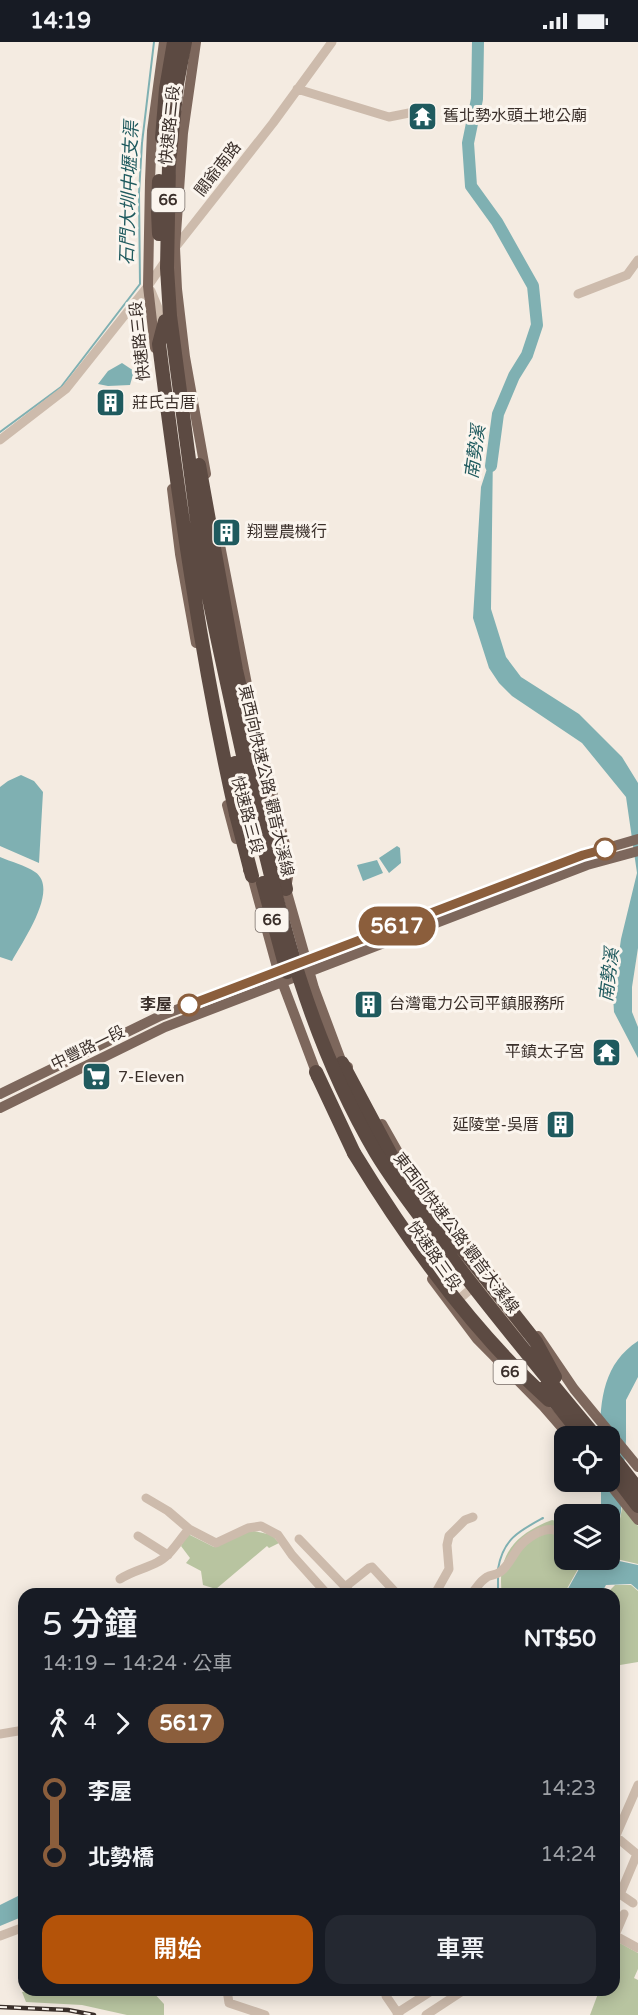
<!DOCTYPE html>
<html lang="zh-TW">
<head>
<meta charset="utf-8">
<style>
	body { margin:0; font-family:"Varela Round","Noto Sans TC",sans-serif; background:#242831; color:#f1f3f6; height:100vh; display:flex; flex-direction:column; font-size:22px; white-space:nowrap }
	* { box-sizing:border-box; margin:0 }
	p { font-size:20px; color:#9ea1a6 }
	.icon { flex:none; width:33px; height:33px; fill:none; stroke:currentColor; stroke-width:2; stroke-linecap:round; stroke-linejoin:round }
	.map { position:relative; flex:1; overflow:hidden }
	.sheet { position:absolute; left:18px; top:1546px; width:602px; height:408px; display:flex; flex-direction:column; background:#171b24; border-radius:18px; box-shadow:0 3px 15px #0003 }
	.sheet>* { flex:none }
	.badge { padding:0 12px; border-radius:20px; font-size:21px; line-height:39px }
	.controls { position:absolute; left:554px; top:1384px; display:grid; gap:12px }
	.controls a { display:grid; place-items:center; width:66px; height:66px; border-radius:12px; background:#171b24; box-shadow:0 3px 15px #0003; font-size:30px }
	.map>.badge { position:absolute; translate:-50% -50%; box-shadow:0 0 0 3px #fff }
	.legs { display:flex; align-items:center; gap:9px; height:66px; padding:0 24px; font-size:20px }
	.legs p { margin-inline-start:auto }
	.headline { display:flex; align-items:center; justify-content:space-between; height:102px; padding:0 24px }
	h1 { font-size:33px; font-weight:600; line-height:45px }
	.primary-button { display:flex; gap:12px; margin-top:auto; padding:12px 24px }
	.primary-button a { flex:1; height:69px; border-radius:18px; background:#b45309; color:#fff; font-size:24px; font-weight:600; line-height:69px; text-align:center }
	.primary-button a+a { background:#242831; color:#f1f3f6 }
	ul { padding:0 24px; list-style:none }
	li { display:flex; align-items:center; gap:21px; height:66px; font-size:22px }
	li i { display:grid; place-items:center; width:9px; height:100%; margin:0 8px; background:currentColor }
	li i::after { content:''; width:15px; height:15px; margin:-8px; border:4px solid; border-radius:50%; background:#171b24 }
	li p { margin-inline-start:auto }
	li:first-child i { background:linear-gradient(#0000 50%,currentColor 0) }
	li:last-child i { background:linear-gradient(currentColor 50%,#0000 0) }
	.status { display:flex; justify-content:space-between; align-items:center; height:42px; padding:0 30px; background:#171b24; direction:ltr }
	.status svg { height:16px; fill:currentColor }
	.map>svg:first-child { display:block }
	.green { fill:#b8c4a0 }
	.water { fill:#7fb0b2 }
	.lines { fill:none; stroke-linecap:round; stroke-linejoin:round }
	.stream { stroke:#7fb0b2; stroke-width:2 }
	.river { stroke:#7fb0b2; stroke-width:12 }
	.minor { stroke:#cdbbac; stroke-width:9 }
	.major { stroke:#7d675c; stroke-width:10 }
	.highway { stroke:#5c4a42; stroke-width:14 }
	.rail-casing { stroke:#3b302b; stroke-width:4.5 }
	.rail { stroke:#fbf5ee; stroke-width:2; stroke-dasharray:7; stroke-linecap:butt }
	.highway-bridge { stroke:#5c4a42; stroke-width:14 }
	.line-1-casing { stroke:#fff; stroke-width:14 }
	.line-1 { stroke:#8b5e3c; stroke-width:9 }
	.stop-1-dot { fill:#fff; stroke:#8b5e3c; stroke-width:3 }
	.labels { text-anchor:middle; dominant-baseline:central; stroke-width:6; stroke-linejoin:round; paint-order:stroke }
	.shield { fill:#fbf5ee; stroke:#756b66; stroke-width:1.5 }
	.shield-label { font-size:15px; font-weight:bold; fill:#3b302b }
	.poi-label { font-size:16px; fill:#3b302b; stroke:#fbf5ee; text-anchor:start }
	.street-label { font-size:16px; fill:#3b302b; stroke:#fbf5ee }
	.stop-label { font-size:16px; font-weight:bold; fill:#3b302b; stroke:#fbf5ee; text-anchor:end }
	.water-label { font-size:18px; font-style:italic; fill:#1f5a5e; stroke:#fbf5ee }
</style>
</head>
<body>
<div class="status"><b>14:19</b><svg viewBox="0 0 49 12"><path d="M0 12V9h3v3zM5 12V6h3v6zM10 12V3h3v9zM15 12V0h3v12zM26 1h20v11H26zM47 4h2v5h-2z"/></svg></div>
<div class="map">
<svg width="638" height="1973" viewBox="0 0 638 1973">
	<rect width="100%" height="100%" fill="#f4ebe1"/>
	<!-- green -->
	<path class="green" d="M623 1462 638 1484V1522L612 1516Z
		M552 1478 564 1481V1518H583L564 1552H502C496 1512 517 1491 552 1478Z
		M254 1489 272 1493 279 1501 269 1506 267 1504 216 1547 203 1543 201 1529 186 1521 190 1516 181 1504 188 1492 214 1505 246 1490Z
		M615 1543H631L638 1549V1620L614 1624V1552H606Z
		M618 1900 638 1911V1927L634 1936 638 1938V1973H590L599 1949 614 1948V1911Z
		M29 1949H152L164 1962V1973H127L82 1963 26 1960 22 1950Z"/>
	<!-- water -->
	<path class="water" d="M122 321 134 329 130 343 108 344 98 342 108 329Z
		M493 408 491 567 506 615 521 635 579 672 622 715 638 741V906L632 945V970L638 985V1016L614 970 613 954 621 897 637 831 626 755 582 701 512 654 499 641 489 626 473 576 481 445Z
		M21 733 34 739 43 750 39 821 0 804V745L8 739Z
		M397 804 400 806 401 821 389 831 379 816Z
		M0 815C11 820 25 823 35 830 60 847 22 900 12 919L0 915Z
		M377 818 383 831 363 839 357 823Z
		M638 1299V1335L626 1358V1398L621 1470 610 1517 638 1523V1548L631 1542 606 1543 601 1552H565L584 1518H609V1473H598L601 1462V1440H609V1395H600C600 1357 604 1321 638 1299Z
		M24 1851V1874L0 1884V1863Z"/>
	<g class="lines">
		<!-- stream -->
		<path class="stream" d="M0 390 61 345 140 242 139 151 142 101 154 0
			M498 1527C503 1497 519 1489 543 1476
			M498 1536V1552"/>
		<!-- river -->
		<path class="river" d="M478 0 477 57 468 101 471 144 497 180 533 244 537 283 527 313 514 334 498 372 491 424"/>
		<!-- minor -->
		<path class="minor" d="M297 47 389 75 424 68
			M174 207 273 81 332 0
			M151 249 158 266 161 287
			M578 252 627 233 638 218
			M0 398 66 347 148 244 166 218
			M457 1211 521 1292
			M453 1262 477 1242
			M146 1456 168 1469 189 1487 216 1501 248 1486 261 1484 278 1493 292 1513 327 1552
			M138 1494 168 1513
			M299 1497 352 1552
			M120 1537C132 1529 144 1527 156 1521 171 1514 178 1499 189 1487
			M345 1545 369 1526 372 1525 397 1552
			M435 1552 449 1527 447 1503 449 1494 465 1478 473 1475
			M471 1552C476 1547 480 1539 487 1535 491 1533 496 1533 500 1530 509 1524 513 1512 520 1504 530 1492 559 1476 564 1500
			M0 1692 24 1688
			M615 1794 638 1813
			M614 1798 638 1743
			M614 1848 633 1861
			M621 1850 637 1812
			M614 1893 638 1906
			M615 1893 624 1872
			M0 1894 24 1885
			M227 1948 229 1961 265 1973
			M386 1954 399 1973
			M397 1971 433 1948
			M426 1973 464 1948"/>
		<!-- major -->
		<path class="major" d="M196 0 183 91 175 206 177 247 185 315 206 432
			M155 306 148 244 150 139 152 89 164 0
			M172 447 180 512 196 601
			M220 503 251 663 290 823 286 847 314 946 342 1021 348 1025
			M227 763 236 797
			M248 828 252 834 278 929 316 1030V1035
			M302 920 583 813 638 797
			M0 1052 160 974 285 927
			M0 1066 165 985 587 823 638 809
			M382 1082 403 1119 444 1173
			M461 1195 513 1260
			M432 1237 477 1297 543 1364 570 1395
			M538 1294 574 1347 638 1425
			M608 1440 638 1478"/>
		<!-- highway -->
		<path class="highway" d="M267 762 286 847
			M236 772 252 834
			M342 1021 397 1124
			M316 1030 354 1111
			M609 1410 638 1447
			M609 1426 638 1464"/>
		<defs>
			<path id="rail" d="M0 1965 68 1968 94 1973"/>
		</defs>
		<!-- rail casing -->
		<use href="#rail" class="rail-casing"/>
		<!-- rail -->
		<use href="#rail" class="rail"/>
		<!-- highway-bridge -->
		<path class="highway-bridge" d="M185 0 177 42 169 123 167 226 170 274 202 516 209 556C222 621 237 685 251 750 280 877 309 997 376 1111 397 1146 423 1178 448 1211 495 1274 546 1335 596 1395
			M162 96 166 47 174 0
			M159 192 158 169 159 139
			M165 279 159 302C179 460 201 617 236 772
			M199 423 236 628 267 762
			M235 721 248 778
			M263 841 287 930
			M354 1111C407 1198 472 1289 549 1358
			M397 1124 536 1300 555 1335
			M544 1346 583 1395"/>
	</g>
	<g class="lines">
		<defs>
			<path id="line-1" d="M189 963 583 813 605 807"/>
		</defs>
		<!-- line-1 casing -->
		<use href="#line-1" class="line-1-casing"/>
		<!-- line-1 -->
		<use href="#line-1" class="line-1"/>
	</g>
	<!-- icons -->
	<defs>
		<symbol id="temple-square" viewBox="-11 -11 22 22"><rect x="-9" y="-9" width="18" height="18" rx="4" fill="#1f5a5e" stroke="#fbf5ee"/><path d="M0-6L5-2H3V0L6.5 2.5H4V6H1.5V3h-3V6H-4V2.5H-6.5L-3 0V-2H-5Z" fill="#fff"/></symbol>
		<symbol id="building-square" viewBox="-11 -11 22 22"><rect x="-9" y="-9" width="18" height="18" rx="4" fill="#1f5a5e" stroke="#fbf5ee"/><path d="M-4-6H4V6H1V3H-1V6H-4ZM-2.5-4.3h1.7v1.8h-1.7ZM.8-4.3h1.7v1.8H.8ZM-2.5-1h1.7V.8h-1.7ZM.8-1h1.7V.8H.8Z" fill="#fff"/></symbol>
		<symbol id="supermarket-square" viewBox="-11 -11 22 22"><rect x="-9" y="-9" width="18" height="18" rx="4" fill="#1f5a5e" stroke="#fbf5ee"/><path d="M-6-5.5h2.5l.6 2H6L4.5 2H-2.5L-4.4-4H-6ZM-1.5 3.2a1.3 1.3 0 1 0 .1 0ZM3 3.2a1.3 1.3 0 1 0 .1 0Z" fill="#fff"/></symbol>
	</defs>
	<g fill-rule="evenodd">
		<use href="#temple-square" x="406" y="58" width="33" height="33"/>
		<use href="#building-square" x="94" y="344" width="33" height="33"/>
		<use href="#building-square" x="210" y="474" width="33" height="33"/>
		<use href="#building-square" x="352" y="946" width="33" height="33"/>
		<use href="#temple-square" x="590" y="994" width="33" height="33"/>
		<use href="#supermarket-square" x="80" y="1018" width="33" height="33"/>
		<use href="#building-square" x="544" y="1066" width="33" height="33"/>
	</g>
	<!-- markers -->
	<g class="stop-1-dot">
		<circle cx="605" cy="807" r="10"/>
		<circle cx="189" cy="963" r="10"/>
	</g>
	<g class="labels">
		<!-- shield labels -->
		<g class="shield">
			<rect x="151.5" y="146" width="33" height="24" rx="4.5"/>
			<rect x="255.5" y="866" width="33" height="24" rx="4.5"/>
			<rect x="493.5" y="1318" width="33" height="24" rx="4.5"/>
		</g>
		<g class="shield-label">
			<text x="168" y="158">66</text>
			<text x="272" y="878">66</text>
			<text x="510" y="1330">66</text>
		</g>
		<!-- poi labels -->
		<g class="poi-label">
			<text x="443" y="74">舊北勢水頭土地公廟</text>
			<text x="132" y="361">莊氏古厝</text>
			<text x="247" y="490">翔豐農機行</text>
			<text x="389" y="962">台灣電力公司平鎮服務所</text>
			<text x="585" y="1010" text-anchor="end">平鎮太子宮</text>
			<text x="118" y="1035">7-Eleven</text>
			<text x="539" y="1083" text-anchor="end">延陵堂-吳厝</text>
		</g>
		<!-- street labels -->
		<g class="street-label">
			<text transform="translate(170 83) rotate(-84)">快速路二段</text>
			<text transform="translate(218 127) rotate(-52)">關爺南路</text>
			<text transform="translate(140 299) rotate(-96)">快速路三段</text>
			<text transform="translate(266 739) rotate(77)">東西向快速公路 觀音大溪線</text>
			<text transform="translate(247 773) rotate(75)">快速路三段</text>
			<text transform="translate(88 1006) rotate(-26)">中豐路一段</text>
			<text transform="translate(456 1191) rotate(53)">東西向快速公路 觀音大溪線</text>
			<text transform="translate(434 1214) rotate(55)">快速路三段</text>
		</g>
		<!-- stop labels -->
		<g class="stop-label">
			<text x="172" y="963">李屋</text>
		</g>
		<!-- water labels -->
		<g class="water-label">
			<text transform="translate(129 151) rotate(-88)">石門大圳中壢支渠</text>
			<text transform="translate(475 410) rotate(-82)">南勢溪</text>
			<text transform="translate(609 933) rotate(-83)">南勢溪</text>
		</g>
	</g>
</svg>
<div class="controls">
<a><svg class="icon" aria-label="locate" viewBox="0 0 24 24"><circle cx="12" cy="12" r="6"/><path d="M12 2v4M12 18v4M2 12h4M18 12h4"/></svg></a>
<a><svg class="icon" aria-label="layers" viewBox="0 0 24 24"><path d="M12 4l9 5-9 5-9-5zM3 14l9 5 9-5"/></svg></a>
</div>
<b class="badge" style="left:397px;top:884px;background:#8b5e3c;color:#fff">5617</b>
<section class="sheet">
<div class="headline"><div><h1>5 分鐘</h1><p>14:19 – 14:24 · 公車</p></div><b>NT$50</b></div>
<div class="legs"><svg class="icon" aria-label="walk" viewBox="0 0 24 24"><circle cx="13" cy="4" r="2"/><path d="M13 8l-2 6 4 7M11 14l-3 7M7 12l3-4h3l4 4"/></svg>4<svg class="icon" aria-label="forward" viewBox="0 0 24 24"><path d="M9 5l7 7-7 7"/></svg><b class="badge" style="background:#8b5e3c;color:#fff">5617</b></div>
<ul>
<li><i style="color:#8b5e3c"></i><b>李屋</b><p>14:23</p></li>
<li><i style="color:#8b5e3c"></i><b>北勢橋</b><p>14:24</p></li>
</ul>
<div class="primary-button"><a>開始</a><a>車票</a></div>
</section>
</div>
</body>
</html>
